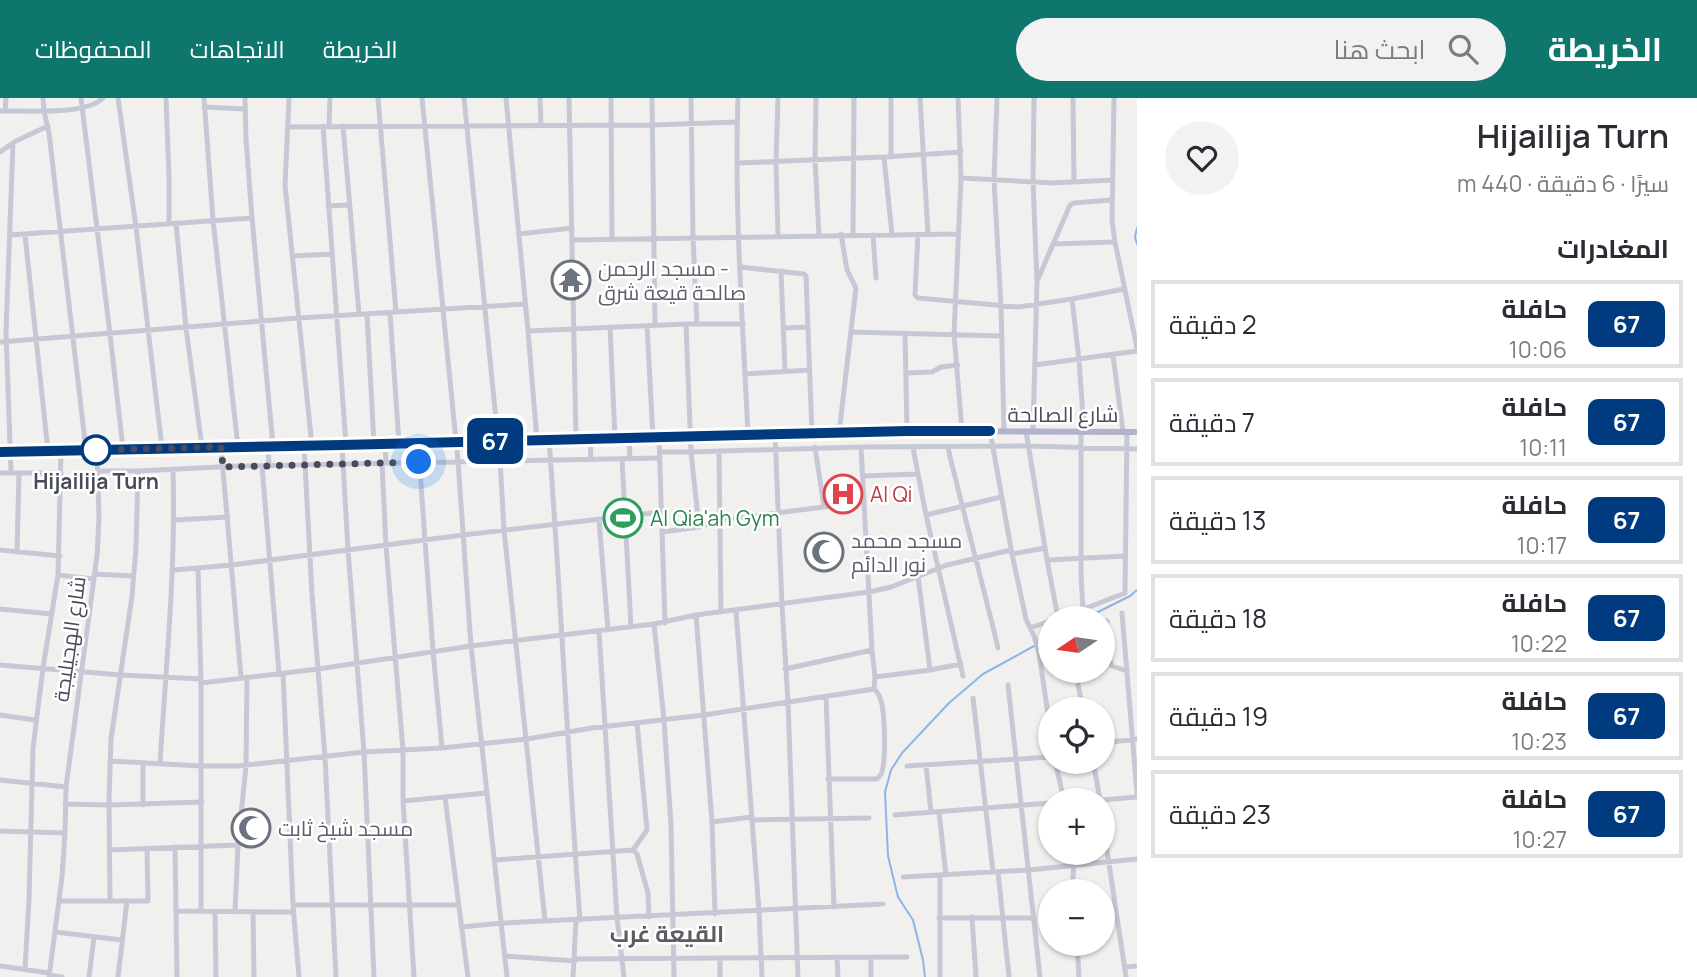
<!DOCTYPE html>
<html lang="ar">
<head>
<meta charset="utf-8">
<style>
	body { margin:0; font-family:Manrope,Cairo,sans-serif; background:#f2f2f3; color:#2b2b33; direction:rtl; height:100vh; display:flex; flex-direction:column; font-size:26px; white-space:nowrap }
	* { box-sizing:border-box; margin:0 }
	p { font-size:23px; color:#7c7c81 }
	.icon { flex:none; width:38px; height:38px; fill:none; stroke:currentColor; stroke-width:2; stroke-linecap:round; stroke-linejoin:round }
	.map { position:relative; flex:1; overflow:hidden; direction:ltr }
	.side { display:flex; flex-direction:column; background:#fff; width:560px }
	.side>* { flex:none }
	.badge { padding:0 14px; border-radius:10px; font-size:24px; line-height:46px }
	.needle { width:46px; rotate:257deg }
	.tools { position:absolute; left:1038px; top:508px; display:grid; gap:14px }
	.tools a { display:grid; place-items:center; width:77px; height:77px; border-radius:50%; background:#fff; box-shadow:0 2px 5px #0004; font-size:35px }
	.you { position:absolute; width:35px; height:35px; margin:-18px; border:5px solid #fff; border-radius:50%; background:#1a73e8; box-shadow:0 0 0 10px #1a73e833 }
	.map>.badge { position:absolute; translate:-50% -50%; box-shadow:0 0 0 4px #fff }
	h2 { padding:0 28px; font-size:26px; line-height:63px }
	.round { display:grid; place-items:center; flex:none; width:74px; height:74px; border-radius:37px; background:#f2f2f3 }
	.summary { display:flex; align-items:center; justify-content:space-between; height:119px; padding:0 28px }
	h1 { font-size:33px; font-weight:600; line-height:52px }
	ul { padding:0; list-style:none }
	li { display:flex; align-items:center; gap:21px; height:88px; margin:0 14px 10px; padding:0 14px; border:4px solid #e1e1e2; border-radius:0px }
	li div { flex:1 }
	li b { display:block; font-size:26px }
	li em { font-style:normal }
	li .badge { min-width:77px; font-weight:700; text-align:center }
	header { display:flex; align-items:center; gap:42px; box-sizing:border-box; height:98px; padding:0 35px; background:#0f766e; color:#fff }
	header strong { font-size:33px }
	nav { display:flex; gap:38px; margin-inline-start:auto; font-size:24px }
	.search { width:490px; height:63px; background:#f2f2f3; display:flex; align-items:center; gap:18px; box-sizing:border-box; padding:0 24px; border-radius:38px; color:#7c7c81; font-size:26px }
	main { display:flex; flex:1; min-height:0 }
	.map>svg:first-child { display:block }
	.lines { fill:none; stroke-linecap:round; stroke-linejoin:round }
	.stream { stroke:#8db4e9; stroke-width:2 }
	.minor { stroke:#c6c8d6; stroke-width:5 }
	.major { stroke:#afb3cd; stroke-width:6 }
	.line-casing { stroke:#fff; stroke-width:16 }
	.line { stroke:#003b80; stroke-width:10 }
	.walk { stroke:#474b5c; stroke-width:7; stroke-dasharray:0 12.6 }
	.stop-dot { fill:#fff; stroke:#003b80; stroke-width:3.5 }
	.labels { text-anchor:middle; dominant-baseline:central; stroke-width:5; stroke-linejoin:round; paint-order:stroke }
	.worship-label { font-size:21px; fill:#5b616d; stroke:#fff; text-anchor:start }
	.street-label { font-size:21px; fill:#474b5c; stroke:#fff }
	.stop-label { font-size:21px; font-weight:bold; fill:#474b5c; stroke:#fff }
	.health-label { font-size:21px; fill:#be3a42; stroke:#fff; text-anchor:start }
	.leisure-label { font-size:21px; fill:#27864d; stroke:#fff; text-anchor:start }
	.neighbourhood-label { font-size:23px; font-weight:bold; fill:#5c5c63; stroke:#fff }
</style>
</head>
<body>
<header>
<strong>الخريطة</strong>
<div class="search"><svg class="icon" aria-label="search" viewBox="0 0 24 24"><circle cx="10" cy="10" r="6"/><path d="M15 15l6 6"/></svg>ابحث هنا</div>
<nav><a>الخريطة</a><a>الاتجاهات</a><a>المحفوظات</a></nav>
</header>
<main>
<section class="side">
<div class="summary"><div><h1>Hijailija Turn</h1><p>سيرًا · 6 دقيقة · 440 m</p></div><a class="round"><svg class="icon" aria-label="heart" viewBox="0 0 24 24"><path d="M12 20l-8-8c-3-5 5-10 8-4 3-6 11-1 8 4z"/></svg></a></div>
<h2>المغادرات</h2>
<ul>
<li><span class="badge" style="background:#003b80;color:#fff">67</span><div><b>حافلة</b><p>10:06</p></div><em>2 دقيقة</em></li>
<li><span class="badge" style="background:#003b80;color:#fff">67</span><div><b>حافلة</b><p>10:11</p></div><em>7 دقيقة</em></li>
<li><span class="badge" style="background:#003b80;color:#fff">67</span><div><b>حافلة</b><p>10:17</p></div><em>13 دقيقة</em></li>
<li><span class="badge" style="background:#003b80;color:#fff">67</span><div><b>حافلة</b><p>10:22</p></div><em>18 دقيقة</em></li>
<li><span class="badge" style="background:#003b80;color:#fff">67</span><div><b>حافلة</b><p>10:23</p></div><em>19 دقيقة</em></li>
<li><span class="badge" style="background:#003b80;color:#fff">67</span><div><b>حافلة</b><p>10:27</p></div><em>23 دقيقة</em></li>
</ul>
</section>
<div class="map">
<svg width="1137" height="879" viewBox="0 0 1137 879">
	<rect width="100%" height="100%" fill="#f1f0ef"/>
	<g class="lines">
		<!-- stream -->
		<path class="stream" d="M1137 130 1135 139 1137 146
			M1086 520 1130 498 1137 492
			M1039 545 1050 539
			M925 879 923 862 913 822 898 799 888 758 885 694 891 672 902 655 949 605 983 576 1034 548"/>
		<!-- minor -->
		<path class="minor" d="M43 0 44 13 49 35 86 352
			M81 0 110 236 123 351
			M118 0 136 129 162 350
			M166 0 169 79V126
			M204 0 213 122 238 349
			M245 0 246 41 252 120 273 348
			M289 0 285 87 312 348
			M378 0 396 214
			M422 0 458 363 471 548 507 879
			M464 0 500 362 504 432 545 823
			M506 0 528 233 537 342
			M540 0 541 28
			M569 0 576 341
			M611 0 612 142
			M652 0 655 228
			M691 0 693 139 697 226
			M738 0C734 112 743 225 748 338
			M778 0 776 64 778 138
			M816 0 815 62 819 137
			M891 0V59
			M920 0 928 136
			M958 0 961 80 954 236 962 333
			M997 0 994 82 1001 208 1004 333
			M1073 0 1074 83
			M1114 0 1112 123 1115 144 1137 250
			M204 9 245 11
			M0 13C26 12 85 18 103 0
			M5 13 6 0
			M323 28 346 347
			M329 28 330 0
			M343 28 359 216
			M288 29 653 27 737 24
			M0 54 16 43 48 28
			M884 59 892 137
			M737 65 884 59 961 54
			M961 80 1053 85 1112 82
			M328 108 349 107
			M176 125 186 230 202 349
			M519 136 572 130
			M853 136 854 0
			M918 136 915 197 918 200 1018 209 1072 201 1124 191
			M10 137 252 120
			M25 137 48 353
			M873 137 876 180
			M572 142 958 136
			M1053 146 1115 144
			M293 158 332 156
			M740 169 804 176 806 178 812 336
			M781 173 785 273
			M1038 181 1070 107 1074 105 1111 102
			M1072 201 1079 262 1084 333
			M390 215 399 345
			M367 216 374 346
			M686 226 691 354 699 429
			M647 228 653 340
			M610 229 615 340
			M783 230 808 229
			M528 233 686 226H743
			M851 234 1002 238
			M905 235 907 333
			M0 244 299 220 525 206
			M1113 257 1123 334
			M1035 267 1137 253
			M906 275 932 274 941 269 958 267
			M745 276 809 272
			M990 333 1012 456 1026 521 1034 538 1039 555 1050 630
			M1026 333 1047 462 1058 520
			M1033 333 1037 184 1033 84 1034 0
			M1081 333V477L1083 512
			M839 335 856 190 847 172 841 136
			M775 336 782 507 788 604 798 879
			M629 340 630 361
			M659 340 665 525
			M590 341 591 361
			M549 342C561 502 568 662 580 822
			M418 345 433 553 442 650
			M385 346 386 365
			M342 347 348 452 364 654 374 879
			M268 348 269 367
			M304 348 312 496 325 659 336 879
			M221 349 241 579
			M815 349 824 409
			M913 350 926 417 963 578
			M948 350C964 417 982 483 998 550
			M719 353 721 514
			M660 354H691L861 349 1029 348 1137 351
			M622 361 631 529
			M382 365 386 448 403 652V703L414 879
			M262 368 279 575
			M98 373H138L238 368 660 360
			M11 374 6 234 13 45
			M0 375H61
			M863 378 917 376
			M926 417 1001 399
			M175 422 228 419
			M599 422 608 532
			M662 434 699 429 720 422 864 404
			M0 452 60 458
			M17 454 19 375
			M1012 456 1045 450
			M1047 462 1126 458
			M198 471 201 585V813
			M173 472 232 467 463 437 661 414
			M94 476 133 478
			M58 477 93 481
			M918 478 930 572
			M0 511 52 516
			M736 513 759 813 762 879
			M1122 515 1137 695
			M696 517 712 724 715 816
			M1061 520 1125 495 1127 334
			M1107 523 1110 563 1112 568 1127 573
			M654 526 664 622 671 727 674 879
			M1030 530 1050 523
			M599 533 617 820 624 879
			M0 567 121 577 201 581
			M785 571 872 552
			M1075 572 1083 611
			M283 575 293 807 299 879
			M875 579 930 572 961 566
			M201 585 318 571 471 548 654 526 696 517 869 494 891 489 947 467 1011 452
			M1008 587 1040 879
			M826 599 834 809
			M973 600 993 774
			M0 617 35 622
			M1102 645 1137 641
			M110 663 201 668H238L364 654 442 650 527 641 592 630 704 617 874 591
			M1055 663 1064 702
			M1093 663 1100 702
			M160 665C166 567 176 470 173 372
			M926 667 931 714
			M907 668 1050 659
			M828 681H876C877 680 879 680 880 678 887 669 885 611 880 600 879 596 877 594 874 591L875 579 872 552 861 349
			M0 682 66 689
			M445 699 468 879
			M1102 702 1137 699
			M403 703 486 695
			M65 706 109 707 202 704
			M143 707V665
			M939 714 946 777
			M895 717 1050 705
			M1102 719 1126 879
			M752 722 869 720
			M712 724 752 719
			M0 733 65 735
			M175 749 177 879
			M109 752 238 747
			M633 752 647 732 637 625
			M633 752 637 756 648 795 649 819
			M495 762 633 752
			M998 774 1009 879
			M940 777V879
			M903 779 1029 772 1137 761
			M1073 793C1072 779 1075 768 1073 754
			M60 803H148L147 750
			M110 803 109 702 111 641 132 498 136 450 138 373
			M293 807H458
			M176 813 294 814
			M215 813 216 879
			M235 814 238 747 246 668 247 579
			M253 814 254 879
			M972 819 976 879
			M939 820H1034
			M461 829 503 825 883 806
			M55 834 122 842
			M1077 845 1079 879
			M506 858 575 863
			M837 859 838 879
			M720 860V879
			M575 861 907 859
			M0 868 49 875
			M1125 869 1137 868
			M25 871 29 801 33 650 43 570 58 477 61 352
			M49 877 62 879
			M49 879 62 779 65 735 66 689 97 458 99 420 97 352
			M89 879 94 839
			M118 879 127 803
			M573 879 576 822
			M871 879V860"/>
		<!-- major -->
		<path class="major" d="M0 354 346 347 907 333 1137 334"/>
	</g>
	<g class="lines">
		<defs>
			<path id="line" d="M0 354 342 347 907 333H990"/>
		</defs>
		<!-- line casing -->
		<use href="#line" class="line-casing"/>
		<!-- line -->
		<use href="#line" class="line"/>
		<!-- walk -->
		<path class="walk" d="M96 352 221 349 223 369 419 364"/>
	</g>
	<!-- icons -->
	<defs>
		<symbol id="temple-ring" viewBox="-11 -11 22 22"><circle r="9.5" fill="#fff" stroke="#6b7280" stroke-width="1.5"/><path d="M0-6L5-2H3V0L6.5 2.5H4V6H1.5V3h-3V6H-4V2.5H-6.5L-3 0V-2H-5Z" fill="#6b7280"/></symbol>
		<symbol id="hospital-ring" viewBox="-11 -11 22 22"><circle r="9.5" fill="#fff" stroke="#e0444e" stroke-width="1.5"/><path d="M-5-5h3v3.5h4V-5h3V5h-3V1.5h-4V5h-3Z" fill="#e0444e"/></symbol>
		<symbol id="stadium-ring" viewBox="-11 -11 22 22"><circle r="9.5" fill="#fff" stroke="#2e9e5b" stroke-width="1.5"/><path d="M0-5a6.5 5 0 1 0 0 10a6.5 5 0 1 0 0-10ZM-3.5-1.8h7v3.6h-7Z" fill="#2e9e5b"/></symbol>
		<symbol id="mosque-ring" viewBox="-11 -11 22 22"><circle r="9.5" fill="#fff" stroke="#6b7280" stroke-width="1.5"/><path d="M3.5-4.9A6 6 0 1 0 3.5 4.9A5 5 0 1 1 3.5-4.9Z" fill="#6b7280"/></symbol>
	</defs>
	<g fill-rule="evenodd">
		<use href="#temple-ring" x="549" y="160" width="44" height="44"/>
		<use href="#hospital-ring" x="821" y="374" width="44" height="44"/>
		<use href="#stadium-ring" x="601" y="398" width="44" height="44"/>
		<use href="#mosque-ring" x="802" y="432" width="44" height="44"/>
		<use href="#mosque-ring" x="229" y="708" width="44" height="44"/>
	</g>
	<!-- markers -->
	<circle class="stop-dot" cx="96" cy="352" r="14"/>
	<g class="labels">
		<!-- worship labels -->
		<g class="worship-label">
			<text x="598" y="170">مسجد الرحمن -<tspan x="598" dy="24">صالحة قيعة شرق</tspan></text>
			<text x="851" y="442">مسجد محمد<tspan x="851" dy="24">نور الدائم</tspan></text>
			<text x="278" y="730">مسجد شيخ ثابت</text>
		</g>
		<!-- street labels -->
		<g class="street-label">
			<text x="1063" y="316">شارع الصالحة</text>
			<text transform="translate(69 541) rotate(-82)">شارع الهجيليجة</text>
		</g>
		<!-- stop labels -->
		<g class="stop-label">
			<text x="96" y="383">Hijailija Turn</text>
		</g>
		<!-- health labels -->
		<g class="health-label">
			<text x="870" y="396">Al Qi</text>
		</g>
		<!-- leisure labels -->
		<g class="leisure-label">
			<text x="650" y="420">Al Qia'ah Gym</text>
		</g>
		<!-- neighbourhood labels -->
		<g class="neighbourhood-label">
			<text x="667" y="835">القيعة غرب</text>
		</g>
	</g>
</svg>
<div class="tools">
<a><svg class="needle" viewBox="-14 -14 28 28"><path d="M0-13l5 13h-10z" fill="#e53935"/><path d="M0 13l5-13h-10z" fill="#7c7c81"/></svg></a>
<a><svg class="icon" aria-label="locate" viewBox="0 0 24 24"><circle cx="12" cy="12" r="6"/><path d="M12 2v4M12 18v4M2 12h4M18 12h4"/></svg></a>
<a>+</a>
<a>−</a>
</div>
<div class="you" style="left:419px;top:364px"></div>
<b class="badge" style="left:495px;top:343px;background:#003b80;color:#fff">67</b>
</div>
</main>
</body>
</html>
